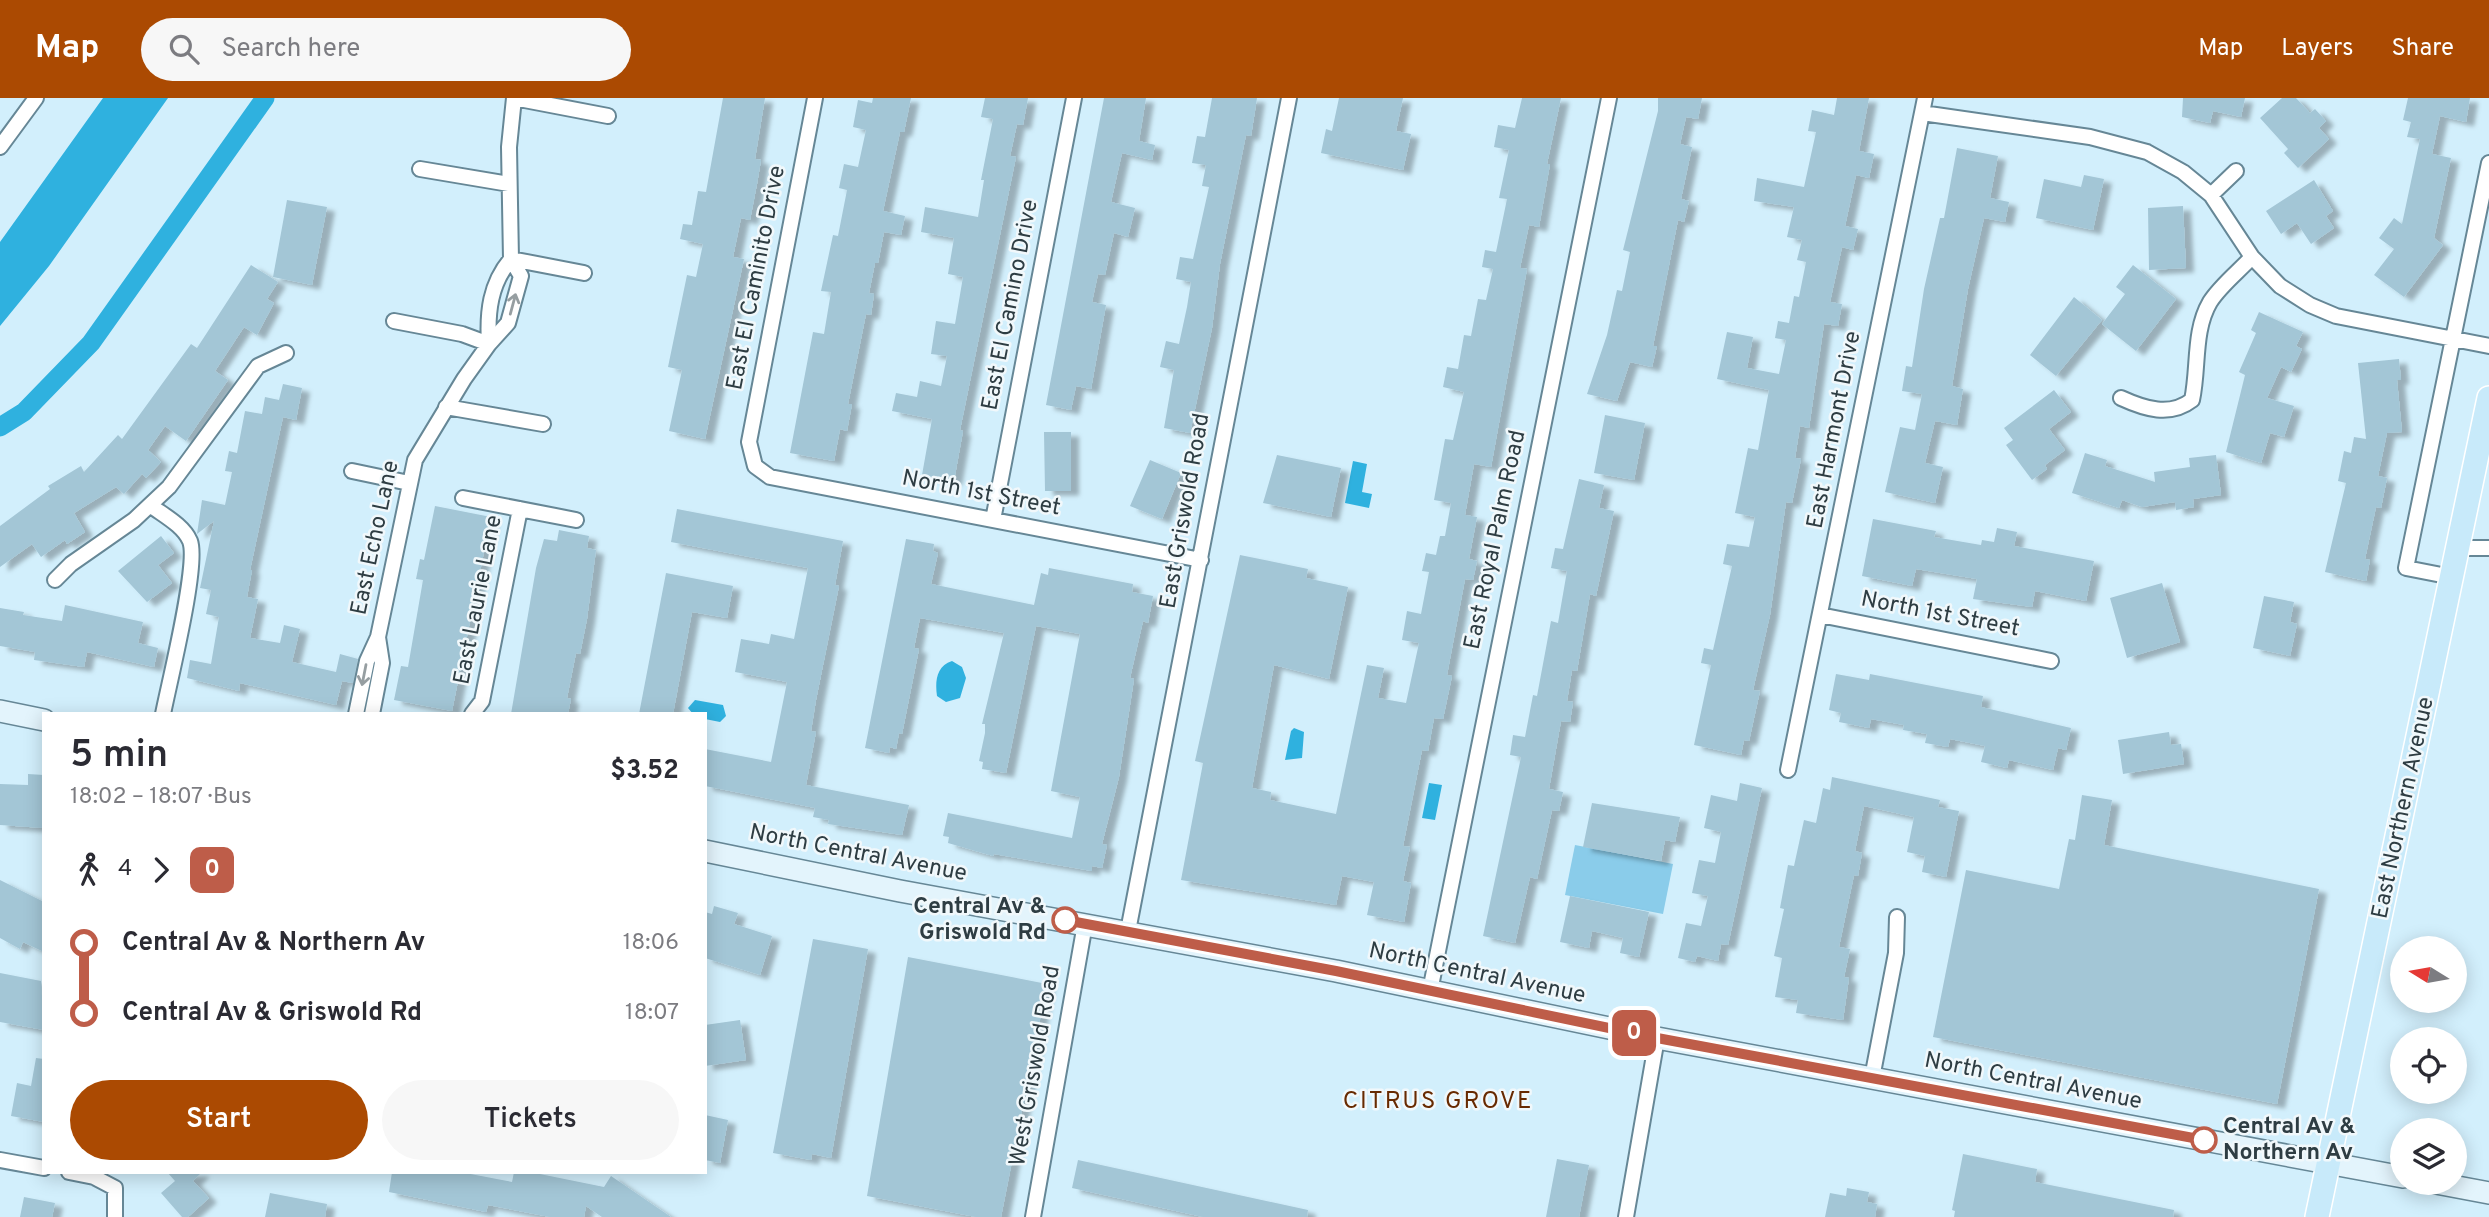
<!DOCTYPE html>
<html lang="en">
<head>
<meta charset="utf-8">
<style>
	body { margin:0; font-family:Overpass,sans-serif; background:#f7f7f7; color:#2b2b33; height:100vh; display:flex; flex-direction:column; font-size:26px; white-space:nowrap }
	* { box-sizing:border-box; margin:0 }
	p { font-size:23px; color:#7c7c81 }
	.icon { flex:none; width:38px; height:38px; fill:none; stroke:currentColor; stroke-width:2; stroke-linecap:round; stroke-linejoin:round }
	.map { position:relative; flex:1; overflow:hidden }
	.panel { position:absolute; left:42px; top:614px; width:665px; height:462px; display:flex; flex-direction:column; background:#fff; border-radius:0px; box-shadow:0 4px 18px #0003 }
	.panel>* { flex:none }
	.badge { padding:0 14px; border-radius:10px; font-size:24px; line-height:46px }
	.needle { width:46px; rotate:281deg }
	.controls { position:absolute; left:2390px; top:838px; display:grid; gap:14px }
	.controls a { display:grid; place-items:center; width:77px; height:77px; border-radius:50%; background:#fff; box-shadow:0 4px 18px #0003; font-size:35px }
	.map>.badge { position:absolute; translate:-50% -50%; box-shadow:0 0 0 4px #fff }
	.legs { display:flex; align-items:center; gap:10px; height:77px; padding:0 28px; font-size:23px }
	.legs p { margin-inline-start:auto }
	.summary { display:flex; align-items:center; justify-content:space-between; height:119px; padding:0 28px }
	h1 { font-size:38px; font-weight:600; line-height:52px }
	.button { display:flex; gap:14px; margin-top:auto; padding:14px 28px }
	.button a { flex:1; height:80px; border-radius:42px; background:#ab4a02; color:#fff; font-size:28px; font-weight:600; line-height:80px; text-align:center }
	.button a+a { background:#f7f7f7; color:#2b2b33 }
	ul { padding:0 28px; list-style:none }
	li { display:flex; align-items:center; gap:24px; height:70px; font-size:26px }
	li i { display:grid; place-items:center; width:10px; height:100%; margin:0 9px; background:currentColor }
	li i::after { content:''; width:18px; height:18px; margin:-9px; border:5px solid; border-radius:50%; background:#fff }
	li p { margin-inline-start:auto }
	li:first-child i { background:linear-gradient(#0000 50%,currentColor 0) }
	li:last-child i { background:linear-gradient(currentColor 50%,#0000 0) }
	header { display:flex; align-items:center; gap:42px; box-sizing:border-box; height:98px; padding:0 35px; background:#ab4a02; color:#fff }
	header strong { font-size:33px }
	nav { display:flex; gap:38px; margin-inline-start:auto; font-size:24px }
	.search { width:490px; height:63px; background:#f7f7f7; display:flex; align-items:center; gap:18px; box-sizing:border-box; padding:0 24px; border-radius:38px; color:#7c7c81; font-size:26px }
	.map>svg:first-child { display:block }
	.green { fill:#8accea }
	.water { fill:#2fb1df }
	.lines { fill:none; stroke-linecap:round; stroke-linejoin:round }
	.canal { stroke:#2fb1df; stroke-width:19 }
	.building { fill:#a3c6d6; filter:url(#shadow) }
	.minor-casing { stroke:#668796; stroke-width:18 }
	.secondary-casing { stroke:#668796; stroke-width:24 }
	.primary-casing { stroke:#fff; stroke-width:26 }
	.minor { stroke:#fff; stroke-width:14 }
	.secondary { stroke:#e3f4fc; stroke-width:21 }
	.primary { stroke:#c8eafa; stroke-width:23 }
	.oneway { stroke:#969ea1 }
	.line-1-casing { stroke:#fff; stroke-width:16 }
	.line-1 { stroke:#be5d49; stroke-width:10 }
	.stop-1-dot { fill:#fff; stroke:#be5d49; stroke-width:3.5 }
	.labels { text-anchor:middle; dominant-baseline:central; stroke-width:5; stroke-linejoin:round; paint-order:stroke }
	.street-label { font-size:23px; fill:#2e3d43; stroke:#f1f8fb }
	.stop-label { font-size:23px; font-weight:bold; fill:#2e3d43; stroke:#f1f8fb; text-anchor:end }
	.neighbourhood-label { font-size:24px; letter-spacing:2px; fill:#672a01; stroke:#f1f8fb }
</style>
</head>
<body>
<header>
<strong>Map</strong>
<div class="search"><svg class="icon" aria-label="search" viewBox="0 0 24 24"><circle cx="10" cy="10" r="6"/><path d="M15 15l6 6"/></svg>Search here</div>
<nav><a>Map</a><a>Layers</a><a>Share</a></nav>
</header>
<div class="map">
<svg width="2489" height="1119" viewBox="0 0 2489 1119">
	<defs>
		<filter id="shadow"><feDropShadow dx="8" dy="4.5" stdDeviation="2" flood-color="#0004"/></filter>
	</defs>
	<rect width="100%" height="100%" fill="#d2effc"/>
	<!-- green -->
	<path class="green" d="M1575 747 1673 766 1663 816 1565 797Z"/>
	<!-- water -->
	<path class="water" d="M103 0H168L49 168 0 228V144Z
		M1353 363 1367 366 1362 394 1372 396 1369 410 1345 405Z
		M952 563 962 569 966 580 960 600 946 604 937 598C935 584 936 568 952 563Z
		M695 602 723 607 726 618 720 624 705 621V616H693L688 610Z
		M1294 630 1304 634 1302 660 1285 662 1291 633Z
		M1429 685 1442 687 1435 722 1422 720Z"/>
	<g class="lines">
		<!-- canal -->
		<path class="canal" d="M0 329 24 314 91 245 265 0"/>
	</g>
	<!-- building -->
	<path class="building" d="M723 0H765L755 61 761 62 757 86 750 122 741 120 733 159 744 161 705 341 669 333 682 272 668 269 687 177 696 179 703 146 680 141 683 126 692 127 698 93 706 94Z
		M873 0H911L904 34H900L883 113 905 118 901 137 884 134 878 165H875L869 195 874 196 871 217 866 216 848 306H852L847 333 840 331 834 363 790 355 813 234 824 236 831 194 821 193 833 137 838 138 847 92 839 90 844 66 858 69 866 32 853 29 858 2 872 5Z
		M985 0H1028L1023 27 1017 26 1010 58 1016 59 960 332 963 333 954 383 922 377 932 321 892 313 896 295 917 299 920 283 941 288 947 258 931 256 936 223 955 226 963 179 948 176 954 140 921 134 925 109 978 119 984 82H981L993 21 981 19Z
		M1104 0H1146L1139 43 1155 47 1152 62 1122 55 1111 104 1135 110 1128 139 1114 135 1105 177 1098 176 1092 204 1106 207 1091 291 1076 288 1071 312 1046 307Z
		M1212 0H1257L1251 38 1246 37 1220 166 1212 230 1190 335 1164 330 1174 272 1160 269 1166 243 1179 246 1187 209 1191 184 1176 181 1180 159 1193 161 1209 89 1202 88 1206 67 1192 65 1197 38 1205 39Z
		M1339 0H1403L1396 33 1411 36 1403 72 1321 55 1326 31 1332 33Z
		M1522 0H1561L1547 66H1550L1539 129 1529 127 1520 170 1527 171 1491 369 1474 366 1465 417 1477 419 1469 461 1477 463 1473 482 1465 481 1447 577 1452 578 1443 621 1434 620 1428 653 1422 652 1403 748 1410 749 1403 783 1411 785 1404 824 1367 817 1374 784 1342 778 1336 807 1181 782 1203 665 1195 663 1240 457 1308 471 1306 480 1348 489 1329 581 1274 567 1252 690 1271 694 1270 702 1336 716 1367 567 1384 570 1378 600 1406 605 1419 545 1402 542 1407 513 1421 516 1429 474 1422 473 1426 455 1436 457 1440 438H1445L1451 405 1434 402 1445 341 1453 342 1464 294 1443 289 1447 269 1458 271 1464 237 1471 238 1478 201 1486 202 1493 171 1482 169 1485 152 1496 154 1507 101 1499 100 1509 52 1494 49 1498 27 1515 30Z
		M1658 0H1702L1698 21 1686 19 1680 46 1692 49 1681 101 1689 103 1684 124 1678 122 1653 248H1657L1652 269 1630 264 1617 303 1587 296 1607 237 1617 192 1622 193 1630 154 1623 152 1658 13Z
		M1837 0H1869L1859 53 1874 56 1869 80 1856 77 1845 128 1858 131 1853 152 1842 149 1830 204 1842 206 1838 228 1824 226 1809 330 1800 328 1795 360 1801 361 1792 405 1786 404 1770 517 1753 592 1760 593 1749 643 1744 642 1741 657 1694 647 1711 567 1701 565 1704 550 1713 552 1732 468 1723 466 1727 446 1749 449 1755 419 1735 415 1748 350 1758 352 1769 292 1717 281 1727 234 1753 239 1747 270 1779 276 1786 242 1775 240 1778 223 1789 225 1794 198 1799 199 1806 164 1797 162 1802 142 1787 139 1794 109 1754 103 1757 80 1804 89 1816 34 1808 33 1812 12 1834 17Z
		M2183 0H2245L2241 19 2213 13 2210 25 2182 19Z
		M2282 0H2296L2310 15 2315 11 2326 23 2319 30 2329 41 2298 70 2284 55 2288 51 2260 20Z
		M2408 0H2470L2466 24 2440 18 2432 56 2451 60 2434 140 2443 147 2404 199 2374 177 2394 151 2379 140 2394 120 2402 126 2420 41 2407 39 2411 24 2403 22Z
		M1957 50 1998 58 1990 100 2009 104 2005 124 1984 120 1968 191 1952 288 1963 291 1957 327 1935 323 1925 365 1943 369 1935 405 1885 394 1900 329 1915 332 1922 296 1902 293 1906 268 1912 269 1924 191 1940 120H1944Z
		M2084 77 2104 81 2093 132 2036 120 2044 81 2081 89Z
		M2314 82 2333 113 2326 118 2334 130 2311 146 2297 125 2281 136 2266 113Z
		M287 102 327 109 312 187 273 179Z
		M2183 108 2186 170 2149 172 2148 110Z
		M251 167 278 184 267 201 274 205 257 237 244 229 215 273 228 282 186 343 165 328 148 352 161 364 146 380 142 376 124 396 116 389 74 415 85 434 67 446 65 442 41 459 32 446 0 469V428L50 391 48 388 81 368 84 374 118 337 122 341 191 246 197 250Z
		M2133 167 2176 201 2136 253 2102 226 2125 196 2116 189Z
		M2074 199 2102 222 2056 278 2030 257Z
		M2259 214 2303 234 2296 248 2302 251 2291 274 2281 269 2267 300 2294 308 2284 339 2270 335 2261 365 2226 354 2245 277 2239 274 2256 235 2251 232Z
		M2399 261 2401 282H2397L2402 334 2387 335 2378 378 2387 380 2381 410 2376 409 2365 461 2370 462 2366 483 2325 474 2346 385 2338 383 2344 353 2351 355 2354 339 2366 341 2358 265Z
		M283 286 302 290 296 322 283 319 250 472H252L247 499 258 501 250 540 280 545 284 527 300 531 292 564 336 574 340 556 358 561 353 585 342 583 336 607 240 585 239 593 187 580 190 562 211 566 219 519 206 516 211 492 200 490 214 423 197 436 202 402 225 407 232 374 225 373 229 353 237 355 245 313 262 316 265 299 279 302Z
		M2054 292 2071 314 2049 331 2065 352 2045 367 2047 371 2032 382 2006 347 2013 342 2004 330Z
		M1605 317 1645 325 1634 382 1594 375Z
		M1044 334H1071V393H1045Z
		M2085 355 2107 362 2105 368 2155 384 2154 374 2190 369 2189 360 2216 357 2221 397 2193 401 2194 409 2176 412 2175 404 2142 409 2122 402 2119 410 2072 395Z
		M1277 357 1341 370 1331 419 1263 405Z
		M1150 362 1181 375 1162 421 1130 408Z
		M1579 381 1604 387 1599 410 1614 413 1596 498 1590 496 1577 573 1572 572 1567 603 1573 604 1570 624 1561 623 1549 691 1563 694 1559 713 1552 712 1537 781 1530 779 1515 845 1483 838 1521 659 1510 657 1513 637 1525 639 1533 597 1537 598 1551 523 1558 525 1567 473 1551 470 1555 450 1563 451Z
		M435 408 491 419 452 613 394 602 401 568 408 569 423 482 416 481 420 461 424 462Z
		M677 411 843 443 835 487 839 488 816 602 811 633 816 634 806 687 909 707 902 737 828 726 829 722 813 719 815 710 705 688V651L771 664 787 584 735 574 741 541 769 546 771 536 794 541 808 470 671 444Z
		M1873 421 1936 433 1934 439 1981 447 1982 442 1994 444 1997 430 2017 434 2014 448 2094 463 2086 503 2035 493 2032 509 1973 501 1977 481 1916 471 1912 488 1862 478Z
		M559 432 589 438 587 450 596 452 587 521 580 556 576 555 567 600 571 601 568 616H511L536 470 544 441 557 443Z
		M161 438 174 455 158 467 172 485 147 504 118 473Z
		M906 441 934 446 933 453 938 455 931 486 1034 507 1041 475 1048 477 1049 470 1133 486 1132 494 1153 498 1148 525 1143 523 1130 580 1134 581 1119 679 1102 746 1107 747 1102 770 1092 768V773L994 756 993 758 948 745 949 739 943 738 948 715 1072 740 1080 699 1051 693 1080 536 1036 528 1006 675 982 671 983 664 979 663 985 635V626H982L1004 535 920 520 914 550 919 551 902 636 899 635 896 651 890 649 889 655 865 650Z
		M666 475 733 488 727 520 692 514 673 616H639Z
		M2162 485 2180 544 2127 560 2110 500Z
		M2264 498 2294 504 2290 524 2297 526 2290 558 2253 550Z
		M65 507 143 524 138 545 158 550 154 569 87 554 84 569 34 562 35 554 0 548V510L24 514 23 517 62 523Z
		M1836 576 1869 582 1870 576 1983 598 1981 609 2071 630 2066 652 2058 650 2053 672 2009 662 2007 670 1981 664 1985 648 1950 641 1948 649 1925 645 1927 636 1903 632 1904 627 1871 621 1869 630 1839 624 1841 615 1829 612Z
		M2169 634 2171 647 2181 646 2184 666 2123 676 2118 642Z
		M28 676 44 677V730L0 727V686L28 687Z
		M1832 679 1940 702 1938 709 1959 713 1946 779 1922 774 1925 758 1907 754 1914 719 1864 708 1855 753 1862 755 1858 778 1854 777 1839 849 1850 851 1844 879 1849 880 1843 922 1796 915 1798 902 1775 899 1782 860 1774 858 1784 811 1780 810 1788 767 1794 768 1804 722 1816 725 1823 690 1830 692Z
		M1740 685 1762 690 1728 847 1721 846 1718 863 1697 858 1695 864 1678 860 1686 825 1701 828 1708 798 1692 795 1699 762 1715 765 1721 734 1704 730 1711 697 1737 703Z
		M2082 697 2112 702 2104 747 2319 791 2277 1006 1933 939 1966 772 2059 791 2069 741 2075 742Z
		M1592 705 1680 719 1675 744 1665 742 1661 763 1583 749Z
		M0 782 44 804V854L23 844 20 851 0 840Z
		M1570 798 1649 814 1639 859 1620 855 1623 840 1592 833 1589 850 1560 844Z
		M714 808 738 815 734 826 772 838 760 877 705 860V814L712 816Z
		M813 841 868 851 831 1060 812 1056 811 1062 773 1055Z
		M908 859 1047 886 1001 1119H976L867 1098Z
		M0 875 41 883 44 932 0 924Z
		M740 922 746 962 705 968V927Z
		M36 960 44 961V1024L11 1018 17 985 31 988Z
		M705 1017 728 1022 720 1065 705 1062Z
		M1963 1056 2037 1071 2035 1084 2174 1112 2173 1119H1954L1955 1113 1952 1112Z
		M1557 1061 1589 1067 1579 1119H1546Z
		M1078 1062 1308 1112 1307 1119H1203L1072 1090Z
		M167 1074H202L193 1083 209 1100 188 1119H182L161 1095 175 1083Z
		M392 1074H460L512 1084 514 1074H530L604 1089 611 1078 671 1119H602L586 1108 584 1119H550L488 1107 486 1114 389 1094Z
		M1847 1090 1869 1094 1867 1104 1877 1106 1875 1119H1825L1830 1095 1846 1098Z
		M270 1095 327 1106 325 1119H265Z
		M24 1099 55 1105 52 1119H20Z"/>
	<g class="lines">
		<defs>
			<path id="minor" d="M514 0 608 18
				M815 0 749 344 755 368 770 379 1201 462
				M1922 15 2090 39 2147 54 2183 74 2211 97 2252 159 2280 188 2310 207 2336 218 2489 248
				M0 49 36 0
				M420 71 509 86
				M2211 97 2236 73
				M511 161 584 175
				M394 223 462 236 489 246
				M489 246C487 214 490 186 511 161
				M2121 300C2145 311 2170 319 2192 302 2199 270 2193 233 2210 204 2220 188 2239 173 2252 159
				M446 309 543 326
				M352 373 409 385
				M463 400 576 422
				M150 407C163 417 183 427 190 443 199 466 169 585 163 616
				M993 422 1074 0
				M2458 450H2489
				M2452 479 2406 470 2489 65
				M55 482 71 466 134 422 169 389 258 268 286 255
				M1820 517 2051 563
				M356 616 367 563 378 539 415 362 464 281 489 246 508 225 521 178 511 161 509 49 514 0
				M372 616 382 565 378 539
				M472 616 482 603 520 411
				M1788 672 1925 0
				M1128 833 1289 0
				M1430 893 1609 0
				M1872 980 1896 855 1897 819
				M0 1062 44 1070
				M69 1074 94 1079 115 1090V1119
				M1033 1119 1085 826
				M1626 1119 1657 940"/>
			<path id="secondary" d="M0 613 44 622
				M705 753 900 793 1336 873 1657 940 2403 1079
				M2436 1085 2489 1095"/>
			<path id="primary" d="M2317 1119 2489 300"/>
		</defs>
		<!-- minor casing -->
		<use href="#minor" class="minor-casing"/>
		<!-- secondary casing -->
		<use href="#secondary" class="secondary-casing"/>
		<!-- primary casing -->
		<use href="#primary" class="primary-casing"/>
		<!-- minor -->
		<use href="#minor" class="minor"/>
		<!-- secondary -->
		<use href="#secondary" class="secondary"/>
		<!-- primary -->
		<use href="#primary" class="primary"/>
	</g>
	<!-- one-way arrows -->
	<defs><path id="oneway-shaft" d="M-6 0H5M1.5-3L5.5 0L1.5 3" fill="none" stroke-width="1.6" stroke-linecap="round" stroke-linejoin="round" transform="scale(1.75)"/></defs>
	<g class="oneway">
		<use href="#oneway-shaft" transform="translate(513 206) rotate(-75)"/>
		<use href="#oneway-shaft" transform="translate(364 577) rotate(101)"/>
	</g>
	<g class="lines">
		<defs>
			<path id="line-1" d="M1065 822 1336 873 1657 940 2204 1042"/>
		</defs>
		<!-- line-1 casing -->
		<use href="#line-1" class="line-1-casing"/>
		<!-- line-1 -->
		<use href="#line-1" class="line-1"/>
	</g>
	<!-- markers -->
	<g class="stop-1-dot">
		<circle cx="1065" cy="822" r="12"/>
		<circle cx="2204" cy="1042" r="12"/>
	</g>
	<g class="labels">
		<!-- street labels -->
		<g class="street-label">
			<text transform="translate(757 180) rotate(-79)">East El Caminito Drive</text>
			<text transform="translate(1011 207) rotate(-79)">East El Camino Drive</text>
			<text transform="translate(1835 332) rotate(-79)">East Harmont Drive</text>
			<text transform="translate(981 396) rotate(11)">North 1st Street</text>
			<text transform="translate(1186 413) rotate(-80)">East Griswold Road</text>
			<text transform="translate(376 440) rotate(-78)">East Echo Lane</text>
			<text transform="translate(1496 442) rotate(-78)">East Royal Palm Road</text>
			<text transform="translate(479 502) rotate(-79)">East Laurie Lane</text>
			<text transform="translate(1940 517) rotate(11)">North 1st Street</text>
			<text transform="translate(2404 710) rotate(-78)">East Northern Avenue</text>
			<text transform="translate(858 756) rotate(11)">North Central Avenue</text>
			<text transform="translate(1477 876) rotate(12)">North Central Avenue</text>
			<text transform="translate(1036 968) rotate(-80)">West Griswold Road</text>
			<text transform="translate(2033 984) rotate(11)">North Central Avenue</text>
		</g>
		<!-- stop labels -->
		<g class="stop-label">
			<text x="1046" y="809">Central Av &amp;<tspan x="1046" dy="26">Griswold Rd</tspan></text>
			<text x="2223" y="1029" text-anchor="start">Central Av &amp;<tspan x="2223" dy="26">Northern Av</tspan></text>
		</g>
		<!-- neighbourhood labels -->
		<g class="neighbourhood-label">
			<text x="1438" y="1004">CITRUS GROVE</text>
		</g>
	</g>
</svg>
<div class="controls">
<a><svg class="needle" viewBox="-14 -14 28 28"><path d="M0-13l5 13h-10z" fill="#e53935"/><path d="M0 13l5-13h-10z" fill="#7c7c81"/></svg></a>
<a><svg class="icon" aria-label="locate" viewBox="0 0 24 24"><circle cx="12" cy="12" r="6"/><path d="M12 2v4M12 18v4M2 12h4M18 12h4"/></svg></a>
<a><svg class="icon" aria-label="layers" viewBox="0 0 24 24"><path d="M12 4l9 5-9 5-9-5zM3 14l9 5 9-5"/></svg></a>
</div>
<b class="badge" style="left:1634px;top:935px;background:#be5d49;color:#fff">0</b>
<section class="panel">
<div class="summary"><div><h1>5 min</h1><p>18:02 – 18:07 · Bus</p></div><b>$3.52</b></div>
<div class="legs"><svg class="icon" aria-label="walk" viewBox="0 0 24 24"><circle cx="13" cy="4" r="2"/><path d="M13 8l-2 6 4 7M11 14l-3 7M7 12l3-4h3l4 4"/></svg>4<svg class="icon" aria-label="forward" viewBox="0 0 24 24"><path d="M9 5l7 7-7 7"/></svg><b class="badge" style="background:#be5d49;color:#fff">0</b></div>
<ul>
<li><i style="color:#be5d49"></i><b>Central Av &amp; Northern Av</b><p>18:06</p></li>
<li><i style="color:#be5d49"></i><b>Central Av &amp; Griswold Rd</b><p>18:07</p></li>
</ul>
<div class="button"><a>Start</a><a>Tickets</a></div>
</section>
</div>
</body>
</html>
